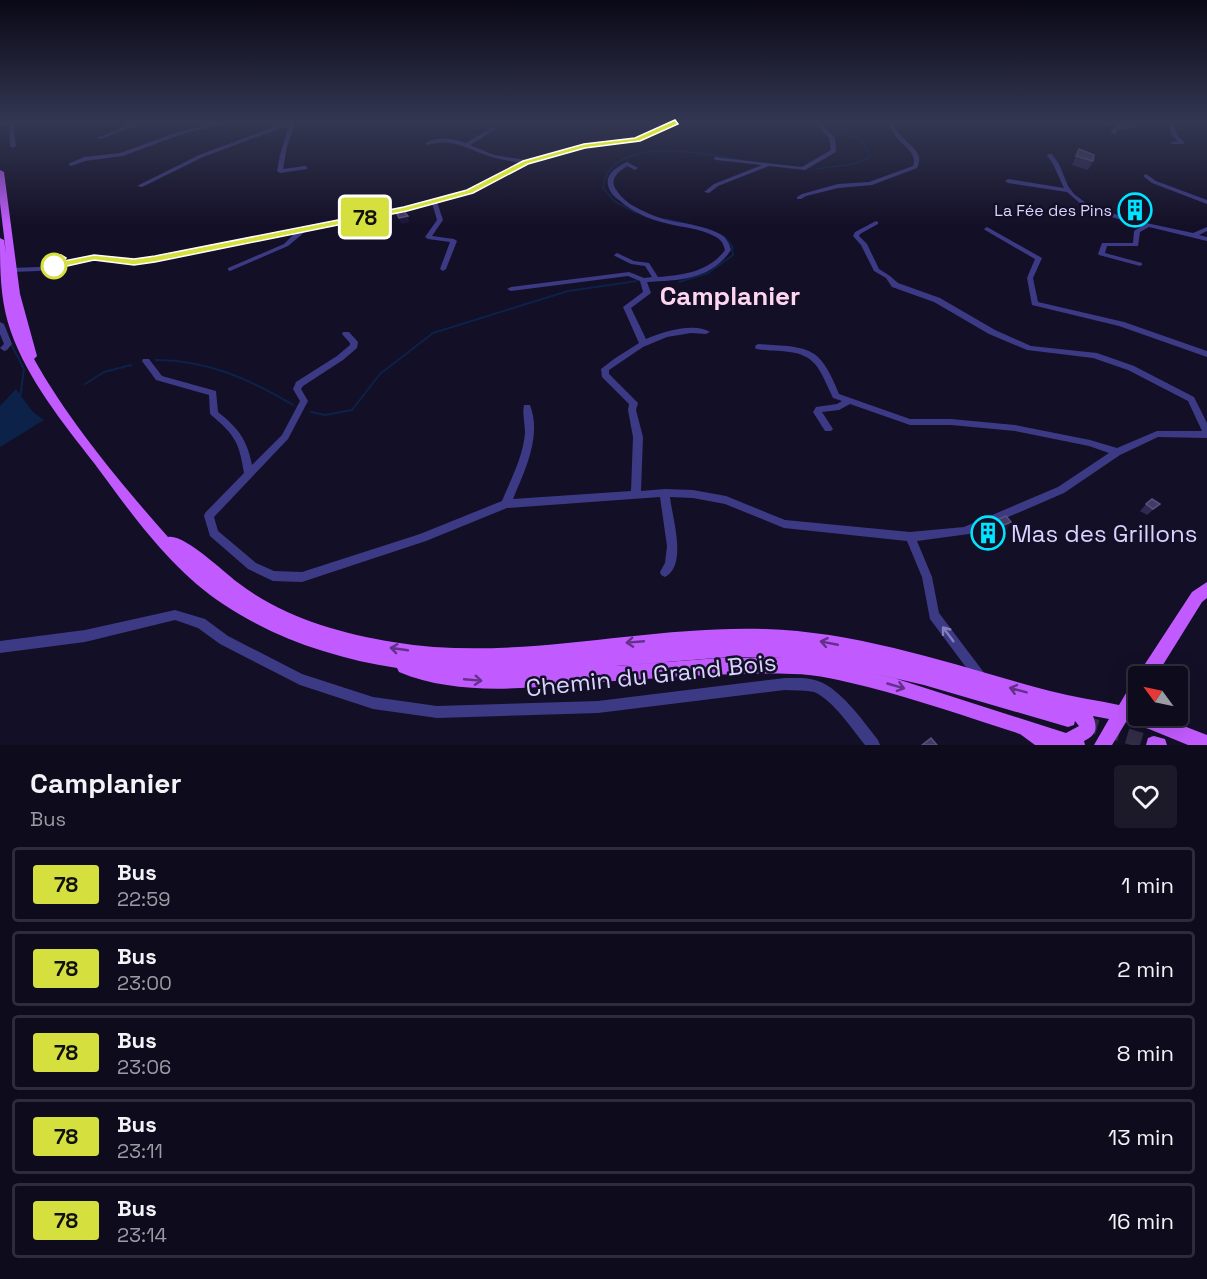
<!DOCTYPE html>
<html lang="fr">
<head>
<meta charset="utf-8">
<style>
	body { margin:0; font-family:"Space Grotesk",sans-serif; background:#1c1929; color:#f1f3f6; height:100vh; display:flex; flex-direction:column; font-size:22px; white-space:nowrap }
	* { box-sizing:border-box; margin:0 }
	p { font-size:20px; color:#9b9ba3 }
	.icon { flex:none; width:33px; height:33px; fill:none; stroke:currentColor; stroke-width:2; stroke-linecap:round; stroke-linejoin:round }
	.map { position:relative; height:745px; overflow:hidden }
	.sheet { display:flex; flex-direction:column; background:#0e0b1c; flex:1 }
	.sheet>* { flex:none }
	.badge { padding:0 12px; border-radius:4px; font-size:21px; line-height:39px }
	.needle { width:39px; rotate:303deg }
	.fabs { position:absolute; left:1128px; top:666px; display:grid; gap:12px }
	.fabs a { display:grid; place-items:center; width:60px; height:60px; border-radius:6px; background:#0e0b1c; box-shadow:0 6px 24px #0002,0 0 0 2px #2e2b3b; font-size:30px }
	.map>.badge { position:absolute; translate:-50% -50%; box-shadow:0 0 0 3px #fff }
	.round { display:grid; place-items:center; flex:none; width:63px; height:63px; border-radius:6px; background:#1c1929 }
	.overview { display:flex; align-items:center; justify-content:space-between; height:102px; padding:0 30px }
	h1 { font-size:28px; font-weight:600; line-height:45px }
	ul { padding:0; list-style:none }
	li { display:flex; align-items:center; gap:18px; height:75px; margin:0 12px 9px; padding:0 18px; border:3px solid #2e2b3b; border-radius:6px }
	li div { flex:1 }
	li b { display:block; font-size:22px }
	li em { font-style:normal }
	li .badge { min-width:66px; font-weight:700; text-align:center }
	.map>svg:first-child { display:block }
	.water { fill:#0c2248 }
	.lines { fill:none; stroke-linecap:round; stroke-linejoin:round }
	.stream-far1 { stroke:#0c2248; stroke-width:1.5 }
	.stream { stroke:#0c2248; stroke-width:2 }
	.major-tunnel { stroke:#312d47; stroke-width:15; stroke-dasharray:15 8; stroke-linecap:butt }
	.minor { fill:#3d3a85; fill-rule:evenodd }
	.major { fill:#c25bff; fill-rule:evenodd }
	.wall { fill:#312854 }
	.shaded-wall { fill:#1d163a }
	.building { fill:#433a66; stroke:#5a527e; stroke-width:1.5 }
	.oneway { stroke:#837fbc }
	.oneway2 { stroke:#623188 }
	.line { fill:#d5df3e; stroke:#fff; stroke-width:1.5 }
	.stop-dot { fill:#fff; stroke:#d5df3e; stroke-width:3 }
	.labels { text-anchor:middle; dominant-baseline:central; stroke-width:5; stroke-linejoin:round; paint-order:stroke }
	.far-poi-label { font-size:16px; fill:#d9d4ff; stroke:#130f26; text-anchor:end }
	.near-poi-label { font-size:24px; fill:#d9d4ff; stroke:#130f26; text-anchor:start }
	.near-street-label { font-size:24px; fill:#d9d4ff; stroke:#130f26 }
	.district-label { font-size:26px; font-weight:bold; fill:#ffd6f0; stroke:#130f26 }
</style>
</head>
<body>
<div class="map">
<svg width="1207" height="745" viewBox="0 0 1207 745">
	<rect width="100%" height="100%" fill="#130f26"/>
	<!-- water -->
	<path class="water" d="M16 389 33 412 44 420 0 447V406Z"/>
	<g class="lines">
		<!-- stream-far1 -->
		<path class="stream-far1" d="M810 122 816 126
			M817 169 854 164 870 157 862 141 832 128
			M636 213 614 201 603 188C608 133 707 154 741 160
			M666 219 692 225"/>
		<!-- stream -->
		<path class="stream" d="M679 282 708 273 733 255 732 246 723 236
			M11 344 24 369 20 398
			M156 360C207 360 250 379 293 405
			M85 384 104 372 131 365
			M311 412 325 415 352 410 380 374 433 333 568 291 637 281"/>
		<!-- major-tunnel -->
		<path class="major-tunnel" d="M1083 723 1154 744"/>
		<!-- minor -->
		<path class="minor" d="M9 122H13L16 146 13 148 10 146Z
			M137 122H144L101 139 96 138Z
			M220 122H229L182 134 123 156 85 161 71 166 68 164 84 157 120 153 178 132Z
			M287 122H295L287 147 283 169 305 166 307 167V169L280 173 277 171 280 155 289 125 203 157 142 187 137 186 199 155Z
			M671 122H677L639 140 584 148 528 163 472 193 437 202 443 220 432 236 454 239 457 241 446 269 443 271 440 269 450 242 428 239 425 237 437 220 432 203 331 227 306 231 288 246 230 271 228 270V268L284 244 296 232 155 261 134 264 94 259 39 271 11 272 8 270 11 268 39 267 94 255 134 260 155 257 280 231 331 223 468 191 521 163C511 161 502 160 492 157 468 150 454 137 428 145L425 143C439 136 452 138 466 143L494 126 496 127V129L470 145 494 155 526 160 584 144 636 138Z
			M815 122H820L835 138 836 152 805 170 769 166 718 186 709 193 704 192 714 184 762 165 716 160 714 159V157L802 167 831 150 829 138Z
			M886 122H891C895 128 899 134 904 139 913 149 924 152 917 168L872 185 838 188 806 196 801 199H797V197L802 194 838 184 869 182 913 166C917 152 905 148 897 138 893 133 890 127 886 122Z
			M1102 122C1113 122 1122 126 1132 125L1134 122H1139L1136 127 1117 130 1116 133 1114 134 1111 132V129L1117 127Z
			M1168 122H1173L1177 135 1184 142V144H1171V142L1178 141 1172 136Z
			M1048 154H1052L1059 164 1068 186 1074 194 1086 203 1102 210 1137 221 1193 233 1207 227V231L1199 235 1207 237V241L1149 227 1140 232 1138 246H1107L1105 253 1142 263V265L1140 266 1099 255 1098 254 1102 243H1133L1134 231 1142 226 1098 213 1082 205 1067 192 1008 183 1005 181 1008 179 1064 188 1053 164 1047 155Z
			M627 162 638 168 635 170 627 166C618 172 608 180 617 191 620 196 625 200 630 204 642 211 655 217 668 220 685 224 702 225 718 233 725 236 729 242 731 250 711 280 680 280 647 282L651 293 631 308 646 339C662 332 694 322 710 332L706 334 691 333 667 337 643 347 609 370V374L638 403 636 410 643 437 641 491 665 489 693 490 726 496 785 520 910 532 964 527 1058 487 1109 453 1089 446 1015 431 951 425H910L850 404 839 410 822 412 833 429 831 431H825L813 412 816 407 837 404 842 401 833 398C828 388 824 377 818 368 804 347 778 353 756 349L755 347 756 345 759 344C777 346 804 344 818 357 828 367 834 382 839 394L910 419H951L1015 425 1090 440 1117 448 1157 431H1202L1188 401 1128 370 1093 358 1027 350 989 334 934 302 892 287 886 278 874 271 861 245 853 236 855 232 876 221 878 222V224L860 234 859 236 867 244 879 269 890 276 898 283 940 298 995 330 1031 346 1097 353 1134 366 1194 397 1207 423V438L1158 437 1120 455 1064 493 969 534 917 541 932 577 939 613 985 674 987 678 985 682 981 684 977 682 930 619 922 577 907 541 784 528 725 504 693 498 670 497C672 517 688 565 665 577L661 575 660 572 665 563 667 546 660 497 507 508 426 541 302 582 273 581 248 569 210 536 204 516 205 513 244 473C239 442 235 435 211 415L210 413 209 395 156 380 142 361 143 359H149L162 376 216 391 218 412C238 428 247 439 252 465L282 435 300 401 293 389 296 382 337 356 350 345V343L342 334 343 332H349L358 342 357 348 343 360 303 386 301 389 308 401 288 439 214 517 218 531 256 563 274 571 302 572 420 534 502 501C511 479 523 457 525 433 525 424 522 413 524 405H530C542 436 525 470 513 499L631 491 633 437 628 410 629 404 602 377 601 369 614 359 639 343 623 307 643 292 640 281 628 276 511 291 507 289 511 287 629 272 644 278 652 277 645 266 631 264 615 256 614 255 617 253 634 261 649 263 658 277C683 275 709 272 725 250 723 243 721 239 714 236 703 230 690 228 678 226 657 222 635 215 619 200 614 197 609 191 608 185 605 174 618 166 627 162Z
			M1146 174 1156 181 1207 200V204L1152 183 1143 176Z
			M987 227 1042 258 1033 278 1038 302 1124 322 1207 351V357L1119 326 1032 305 1027 278 1035 259 985 230 984 229Z
			M0 322 4 324 12 344 7 350 4 351 0 348 4 344 0 334Z
			M175 610 205 619 228 636 302 674 373 697 437 706 598 701 785 678C795 678 808 677 818 681 841 689 863 721 878 740L880 745H865C853 730 832 699 814 692 807 690 793 691 785 690L598 713 437 718 373 709 300 685 220 644 198 628 175 620 85 642 0 653V641L85 630Z"/>
		<!-- major -->
		<path class="major" d="M0 122H3V123L0 125Z
			M0 170 4 172 20 294 37 356 34 359C68 420 121 484 168 537 183 533 224 572 237 582 281 616 338 633 393 642 517 663 640 625 765 629 863 632 956 666 1050 691 1073 697 1096 700 1119 705L1132 683 1138 681V703L1135 708 1138 709V716H1158L1207 735V745H1188L1149 729 1126 722 1112 745H1094L1109 719 1093 716C1098 729 1096 735 1084 741L1085 745H1035L1020 734C970 718 919 700 868 687 843 681 817 674 792 674 728 672 665 678 601 682 536 687 461 698 399 672L397 668C334 658 276 639 223 604 170 569 131 513 94 463 63 423 28 380 11 332 0 301 0 270 0 238L4 240 6 253 0 203ZM731 657 783 658H716L616 666ZM859 670 924 685 1068 727 1074 725 1075 721 1079 726 1066 733 894 678Z
			M1207 582V598L1202 602 1156 676H1139L1141 670 1192 592Z
			M1154 736 1165 739 1167 745H1146L1148 738Z"/>
	</g>
	<!-- wall -->
	<path class="wall" d="M1079 149 1093 161 1088 170 1072 165Z
		M1146 504H1160L1147 515 1140 511Z
		M1011 522 1007 529 983 539 978 533 983 526Z"/>
	<!-- shaded-wall -->
	<path class="shaded-wall" d="M408 216 409 222 401 224 399 218Z
		M1011 522 1007 529 983 539 988 532Z"/>
	<!-- building -->
	<path class="building" d="M1079 149 1094 155 1093 161 1076 156Z
		M395 210H403L408 216 399 218Z
		M1152 499 1160 504 1153 509 1146 504Z
		M1006 516 1011 522 988 532 983 526Z
		M931 738 937 745H922Z"/>
	<!-- one-way arrows -->
	<defs><path id="oneway-shaft" d="M-6 0H5M1.5-3L5.5 0L1.5 3" fill="none" stroke-width="1.6" stroke-linecap="round" stroke-linejoin="round" transform="scale(1.5)"/></defs>
	<use class="oneway" href="#oneway-shaft" transform="translate(948 634) rotate(-127)"/>
	<g class="oneway2">
		<use href="#oneway-shaft" transform="translate(635 642) rotate(175)"/>
		<use href="#oneway-shaft" transform="translate(829 643) rotate(-169)"/>
		<use href="#oneway-shaft" transform="translate(399 649) rotate(-172)"/>
		<use href="#oneway-shaft" transform="translate(473 680) rotate(5)"/>
		<use href="#oneway-shaft" transform="translate(896 686) rotate(16)"/>
		<use href="#oneway-shaft" transform="translate(1018 690) rotate(-165)"/>
	</g>
	<!-- sky -->
	<linearGradient id="sky" x2="0" y2="1"><stop stop-color="#0a0815"/><stop offset="0.54" stop-color="#333752"/><stop offset="1" stop-color="#333752" stop-opacity="0"/></linearGradient>
	<rect width="1207" height="226" fill="url(#sky)"/>
	<!-- line -->
	<path class="line" d="M675 120 678 124 640 141 585 148 528 164 473 193 407 211 155 262 134 265 94 260 54 269 49 266 61 255 66 258 64 261 94 255 134 259 155 256 404 207 467 190 523 161 584 144 635 138Z"/>
	<!-- icons -->
	<defs>
		<symbol id="building-ring" viewBox="-11 -11 22 22"><circle r="9.5" fill="#130f26" stroke="#00e5ff" stroke-width="1.5"/><path d="M-4-6H4V6H1V3H-1V6H-4ZM-2.5-4.3h1.7v1.8h-1.7ZM.8-4.3h1.7v1.8H.8ZM-2.5-1h1.7V.8h-1.7ZM.8-1h1.7V.8H.8Z" fill="#00e5ff"/></symbol>
	</defs>
	<g fill-rule="evenodd">
		<use href="#building-ring" x="1116" y="191" width="38" height="38"/>
		<use href="#building-ring" x="969" y="514" width="38" height="38"/>
	</g>
	<!-- markers -->
	<circle class="stop-dot" cx="54" cy="266" r="12"/>
	<g class="labels">
		<!-- far-poi labels -->
		<g class="far-poi-label">
			<text x="1112" y="210">La Fée des Pins</text>
		</g>
		<!-- near-poi labels -->
		<g class="near-poi-label">
			<text x="1011" y="533">Mas des Grillons</text>
		</g>
		<!-- near-street labels -->
		<g class="near-street-label">
			<text transform="translate(651 675) rotate(-6)">Chemin du Grand Bois</text>
		</g>
		<!-- district labels -->
		<g class="district-label">
			<text x="730" y="296">Camplanier</text>
		</g>
	</g>
</svg>
<div class="fabs">
<a><svg class="needle" viewBox="-14 -14 28 28"><path d="M0-13l5 13h-10z" fill="#e53935"/><path d="M0 13l5-13h-10z" fill="#9b9ba3"/></svg></a>
</div>
<b class="badge" style="left:365px;top:217px;background:#d5df3e;color:#111">78</b>
</div>
<section class="sheet">
<div class="overview"><div><h1>Camplanier</h1><p>Bus</p></div><a class="round"><svg class="icon" aria-label="heart" viewBox="0 0 24 24"><path d="M12 20l-8-8c-3-5 5-10 8-4 3-6 11-1 8 4z"/></svg></a></div>
<ul>
<li><span class="badge" style="background:#d5df3e;color:#111">78</span><div><b>Bus</b><p>22:59</p></div><em>1 min</em></li>
<li><span class="badge" style="background:#d5df3e;color:#111">78</span><div><b>Bus</b><p>23:00</p></div><em>2 min</em></li>
<li><span class="badge" style="background:#d5df3e;color:#111">78</span><div><b>Bus</b><p>23:06</p></div><em>8 min</em></li>
<li><span class="badge" style="background:#d5df3e;color:#111">78</span><div><b>Bus</b><p>23:11</p></div><em>13 min</em></li>
<li><span class="badge" style="background:#d5df3e;color:#111">78</span><div><b>Bus</b><p>23:14</p></div><em>16 min</em></li>
</ul>
</section>
</body>
</html>
